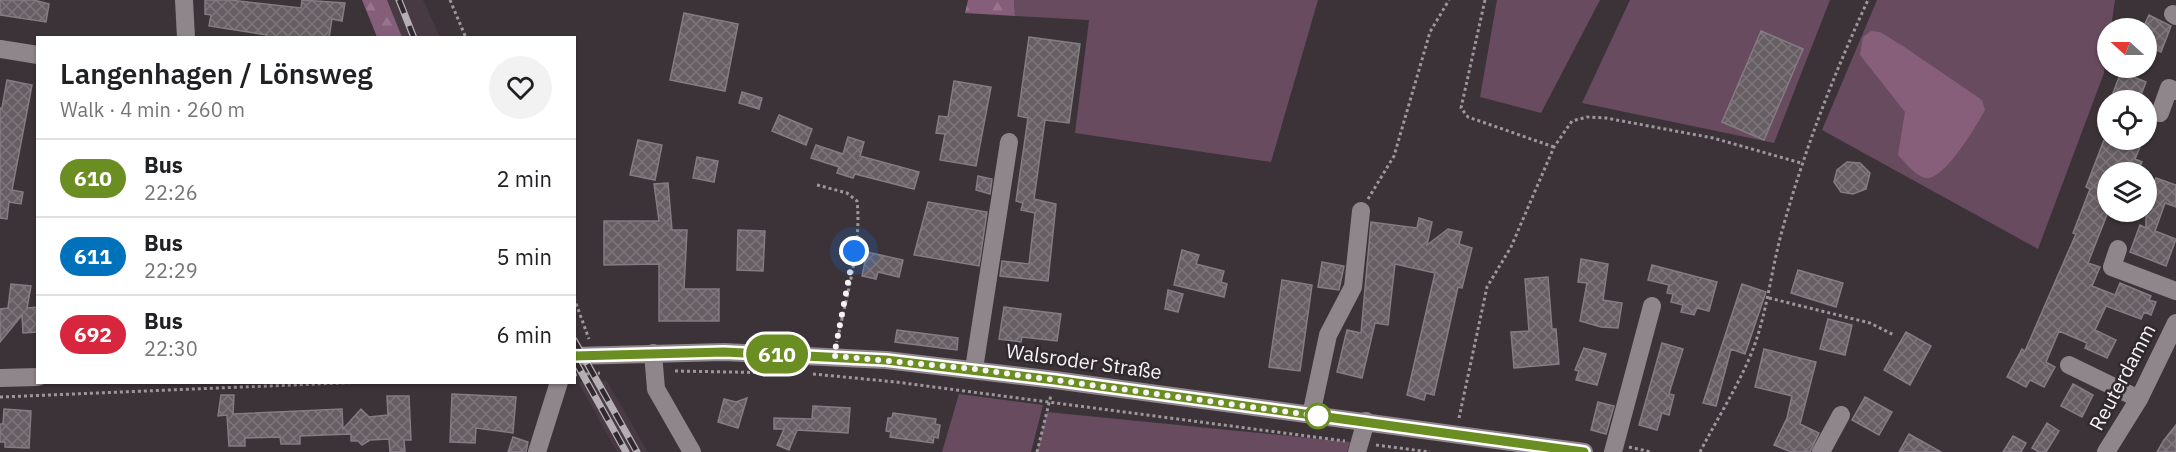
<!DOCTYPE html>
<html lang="en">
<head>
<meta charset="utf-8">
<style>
	body { margin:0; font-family:"IBM Plex Sans",sans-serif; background:#f2f2f2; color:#202124; height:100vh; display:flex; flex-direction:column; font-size:22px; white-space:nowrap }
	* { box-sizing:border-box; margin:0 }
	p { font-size:20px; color:#757577 }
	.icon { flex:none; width:33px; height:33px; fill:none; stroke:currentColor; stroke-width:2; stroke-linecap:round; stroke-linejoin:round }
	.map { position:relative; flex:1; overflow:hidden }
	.sheet { position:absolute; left:36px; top:36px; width:540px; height:348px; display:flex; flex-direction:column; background:#fff; border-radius:0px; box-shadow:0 2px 4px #0004 }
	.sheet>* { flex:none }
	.badge { padding:0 12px; border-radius:20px; font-size:21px; line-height:39px }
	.needle { width:39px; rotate:291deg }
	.fabs { position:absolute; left:2097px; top:18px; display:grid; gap:12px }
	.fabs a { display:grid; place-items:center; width:60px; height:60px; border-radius:50%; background:#fff; box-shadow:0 2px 4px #0004; font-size:30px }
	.you { position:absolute; width:30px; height:30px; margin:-15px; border:4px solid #fff; border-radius:50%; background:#1a73e8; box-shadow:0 0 0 9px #1a73e833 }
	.map>.badge { position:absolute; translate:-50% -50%; box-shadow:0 0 0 3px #fff }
	.round { display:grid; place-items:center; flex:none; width:63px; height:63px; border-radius:32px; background:#f2f2f2 }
	.summary { display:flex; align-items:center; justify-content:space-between; height:102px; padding:0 24px }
	h1 { font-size:28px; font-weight:600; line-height:45px }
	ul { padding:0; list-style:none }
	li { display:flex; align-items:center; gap:18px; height:78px; padding:0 24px; border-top:2px solid #e0e0e0 }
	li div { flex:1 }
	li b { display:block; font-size:22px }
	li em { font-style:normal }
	li .badge { min-width:66px; font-weight:700; text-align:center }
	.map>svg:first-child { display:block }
	.built { fill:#473a43 }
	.grass { fill:#684b5f }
	.forest { fill:url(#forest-firs) }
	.water { fill:#875f7b }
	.building { fill:url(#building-cross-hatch); stroke:#847c82; stroke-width:1.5 }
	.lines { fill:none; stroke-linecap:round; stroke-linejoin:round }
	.path { stroke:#9d969b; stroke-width:3; stroke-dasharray:3 3; stroke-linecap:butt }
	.minor { stroke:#8f868c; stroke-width:18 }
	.rail-casing { stroke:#b5afb3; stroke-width:7 }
	.rail { stroke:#30292e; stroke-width:4.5; stroke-dasharray:14; stroke-linecap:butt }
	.line-casing { stroke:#fff; stroke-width:14 }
	.line { stroke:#6b8e23; stroke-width:9 }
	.walk { stroke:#f7f2f6; stroke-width:6; stroke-dasharray:0 10.8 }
	.stop-dot { fill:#fff; stroke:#6b8e23; stroke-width:3 }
	.labels { text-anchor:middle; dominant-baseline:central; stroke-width:5; stroke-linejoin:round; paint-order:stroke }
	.street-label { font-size:20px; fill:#f7f2f6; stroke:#30292e }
</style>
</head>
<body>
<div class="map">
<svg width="2176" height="452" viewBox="0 0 2176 452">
	<defs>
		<pattern id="forest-firs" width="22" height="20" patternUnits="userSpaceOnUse" patternTransform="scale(1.5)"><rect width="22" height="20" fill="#855e79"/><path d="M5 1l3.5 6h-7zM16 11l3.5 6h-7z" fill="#97768d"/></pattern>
		<pattern id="building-cross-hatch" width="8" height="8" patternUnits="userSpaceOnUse" patternTransform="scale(1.5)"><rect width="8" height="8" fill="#665e63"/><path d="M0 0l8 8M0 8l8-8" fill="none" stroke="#7d767a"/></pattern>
	</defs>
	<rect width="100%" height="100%" fill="#3b3338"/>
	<!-- built -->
	<path class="built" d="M387 0H423L440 37H402Z
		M607 381 648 452H617L578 382Z"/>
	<!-- grass -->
	<path class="grass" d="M1014 0H1318L1271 162 1075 133 1089 20 1015 16Z
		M1497 0H1600L1541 113 1480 97Z
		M1630 0H1830L1774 143 1582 103Z
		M1877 0H2115L2111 28H2108L2104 73 2038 249 1822 130Z
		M959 394 1043 405 1031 452H942Z
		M1047 412 1350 442 1347 452H1037Z"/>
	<!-- forest -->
	<path class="forest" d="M362 0H387L402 37H377Z
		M968 0H1014L1015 16 965 13Z"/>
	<!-- water -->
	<path class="water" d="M1871 31 1880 32 1903 46 1982 100 1985 110C1977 125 1944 181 1926 178 1915 176 1906 163 1898 155L1905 112 1860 55 1863 37Z"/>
	<!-- building -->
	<path class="building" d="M0 0H34L49 4 46 22 0 15Z
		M205 0H230L301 8 302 0 345 3 342 21 332 19 329 38H267V35L209 26 211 15 205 14Z
		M684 13 738 24 725 91 670 80Z
		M2149 15 2171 26 2161 52 2146 46V28H2143Z
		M1761 31 1803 49 1764 140 1722 122Z
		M1029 37 1080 44 1069 123 1045 120 1034 199 1056 204 1048 281 1000 276 1002 261 1029 264 1035 213 1021 210 1023 203 1016 201 1028 118 1018 116Z
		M2121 72 2146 82 2139 100H2131L2113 93Z
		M7 80 32 85 12 190 23 192 21 204 9 202 7 219 0 218V108H2Z
		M954 81 991 87 976 166 940 160 945 134 936 133 939 116 948 117Z
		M742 92 762 98 759 109 739 103Z
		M779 115 812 129 806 145 772 131Z
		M848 137 864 142 860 156 919 172 914 189 855 174 853 178 837 173 839 167 811 158 816 145 843 154Z
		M638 140 662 145 655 180 630 175Z
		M2104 140H2143L2135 159 2142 162 2138 172H2108V212L2088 263 2100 267 2092 286 2115 295 2120 283 2151 296 2149 300 2156 302 2151 315 2144 312 2141 319 2106 306 2095 330 2116 340 2107 358 2085 348 2087 343 2059 331 2046 362 2055 367 2044 387 2030 380 2026 387 2007 377 2022 349 2025 351 2076 234 2073 233 2090 189 2086 187Z
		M697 157 718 161 714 182 693 178Z
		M1847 162 1860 163 1870 173 1866 189 1853 194 1841 192 1834 182 1837 170Z
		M978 176 992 179 990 194 976 190Z
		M2156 178 2176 185V207L2165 203 2155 231 2176 239 2166 266 2130 252 2140 225 2146 228V204Z
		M668 183 672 230H687L684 289H719V321H659V264L604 265V221H659L654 184Z
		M928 202 987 212 979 266 914 255Z
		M1419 218 1432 222 1427 245 1448 229 1462 232 1459 244 1472 248 1462 288 1458 287 1434 395 1426 393 1424 400 1407 395 1435 273 1395 264 1388 325 1375 323 1362 378 1337 372 1347 330 1361 333 1371 222 1417 228Z
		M738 230 765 231 763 271 737 270Z
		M1182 250 1199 255 1196 264 1224 271 1221 282 1227 284 1224 297 1174 285Z
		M867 252 903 260 899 277 878 272 876 279 862 276Z
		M1581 259 1608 264 1603 300 1622 303 1618 328 1601 327 1580 321 1587 283 1578 282Z
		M1322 262 1344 266 1339 290 1318 287Z
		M1652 265 1717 282 1709 311 1697 308 1694 315 1681 312 1683 305 1671 302 1673 294 1667 293 1669 285 1648 280Z
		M1798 270 1843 283 1836 307 1791 293Z
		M1548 277 1552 329H1556L1559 364 1514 368 1511 332 1529 331 1525 279Z
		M1282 280 1312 285 1300 371 1269 367Z
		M11 284 31 286 27 308 38 307V332L23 333 22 315 0 342V309L8 308Z
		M1742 284 1766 292 1745 354 1731 349 1716 406 1703 403Z
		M1168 290 1183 294 1178 312 1165 309Z
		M1004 307 1061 314 1057 341 1022 337 1021 342 999 339Z
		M1828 319 1852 325 1845 355 1820 349Z
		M897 330 958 338 957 350 895 342Z
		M1906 332 1931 346 1910 385 1884 370Z
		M1662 343 1683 349 1671 387 1669 394 1674 395 1669 415 1662 413 1657 430 1639 425Z
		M1584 348 1606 354 1597 385 1576 380 1579 371 1575 370Z
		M1764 349 1816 362 1800 424 1819 433 1810 452H1791L1774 445 1787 418 1792 396 1755 387Z
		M2073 384 2093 395 2082 417 2061 406Z
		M452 394 516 397 513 433 476 428 475 443 450 442Z
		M221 395H234L233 414 342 409 343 429 361 409 369 417 388 415 387 396H409L411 440H404L405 452H390L389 439 370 440 362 445 358 441H351V434L300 436V444H281L280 437 245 438V446H229L227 415 218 416Z
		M1865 397 1892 412 1879 435 1852 420Z
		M747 398 738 428 718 422 724 399 736 402Z
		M1598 402 1614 406 1606 434 1591 430Z
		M813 406 850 408 848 433 797 430 789 450 777 445 784 429H774V418L812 419Z
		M4 409 31 411 29 448 5 447V442H0V424H3Z
		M893 413 936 419 935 424 940 425 938 438 934 437 933 443 890 437 891 432 886 431 888 418H892Z
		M2047 423 2059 431 2046 452H2039L2032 448Z
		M2176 425V452H2157L2164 440Z
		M1909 434 1941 452H1899Z
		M2013 436 2026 443 2021 452H2003Z
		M513 437 528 442 526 452H508Z"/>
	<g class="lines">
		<!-- path -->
		<path class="path" d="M450 0 466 38
			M1485 0 1461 108 1468 117 1554 147
			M817 185 847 193 857 201C862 247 846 297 837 342
			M1368 199 1394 156 1430 32 1449 0
			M574 298 589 339
			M1769 298 1870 323 1894 335
			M675 371 783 373
			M813 374 896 382 1345 441
			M574 375 600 373
			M0 397 364 382
			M1459 418 1487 287 1511 247 1554 147 1572 121 1587 117 1606 118 1713 138 1801 163
			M1376 445 1430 452
			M1629 447 1651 452
			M1037 452 1051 395
			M1700 452C1716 421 1735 391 1749 359 1767 318 1770 274 1782 231 1804 151 1833 76 1868 0"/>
		<!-- minor -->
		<path class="minor" d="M184 0 186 38
			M2173 14 2176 16
			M0 49 38 55
			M2160 113 2169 88 2176 91
			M2118 249 2112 267 2176 291
			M653 353 656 389 692 452
			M574 356 724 352 886 360 1055 380 1584 452
			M2069 365 2139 399
			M974 369 1009 142
			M0 378 38 377
			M1311 415 1328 335 1353 287 1361 211
			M537 452 559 382
			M1357 452 1366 421
			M1613 452 1652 306
			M1821 452 1841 415
			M2106 452 2139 399 2176 323"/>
		<defs>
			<path id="rail" d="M399 0 414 38
				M574 340 637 452
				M574 359 626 452"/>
		</defs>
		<!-- rail casing -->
		<use href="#rail" class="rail-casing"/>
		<!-- rail -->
		<use href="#rail" class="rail"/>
	</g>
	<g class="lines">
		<defs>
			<path id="line" d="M574 356 724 352 886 360 1055 380 1584 452"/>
		</defs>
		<!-- line casing -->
		<use href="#line" class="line-casing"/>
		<!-- line -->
		<use href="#line" class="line"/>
		<!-- walk -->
		<path class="walk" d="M854 251 834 356 974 369 1318 416"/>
	</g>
	<!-- markers -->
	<circle class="stop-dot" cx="1318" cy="416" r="12"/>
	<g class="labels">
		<!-- street labels -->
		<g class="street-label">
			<text transform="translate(1084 361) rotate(8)">Walsroder Straße</text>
			<text transform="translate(2122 377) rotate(-62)">Reuterdamm</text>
		</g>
	</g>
</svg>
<div class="fabs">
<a><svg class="needle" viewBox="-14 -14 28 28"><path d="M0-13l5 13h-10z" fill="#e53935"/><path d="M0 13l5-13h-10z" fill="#757577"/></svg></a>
<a><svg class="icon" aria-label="locate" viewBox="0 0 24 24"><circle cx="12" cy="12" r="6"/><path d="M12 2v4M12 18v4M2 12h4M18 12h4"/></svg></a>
<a><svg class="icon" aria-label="layers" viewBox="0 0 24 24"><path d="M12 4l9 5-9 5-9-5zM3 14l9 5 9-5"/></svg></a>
</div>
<div class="you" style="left:854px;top:251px"></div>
<b class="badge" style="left:777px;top:354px;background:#6b8e23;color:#fff">610</b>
<section class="sheet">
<div class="summary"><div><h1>Langenhagen / Lönsweg</h1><p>Walk · 4 min · 260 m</p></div><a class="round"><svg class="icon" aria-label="heart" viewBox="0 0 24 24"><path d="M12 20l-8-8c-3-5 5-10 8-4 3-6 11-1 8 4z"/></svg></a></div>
<ul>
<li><span class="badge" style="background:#6b8e23;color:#fff">610</span><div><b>Bus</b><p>22:26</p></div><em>2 min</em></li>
<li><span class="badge" style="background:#0072bc;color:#fff">611</span><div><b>Bus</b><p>22:29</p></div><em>5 min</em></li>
<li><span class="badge" style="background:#d7263d;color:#fff">692</span><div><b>Bus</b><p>22:30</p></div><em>6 min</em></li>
</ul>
</section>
</div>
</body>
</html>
